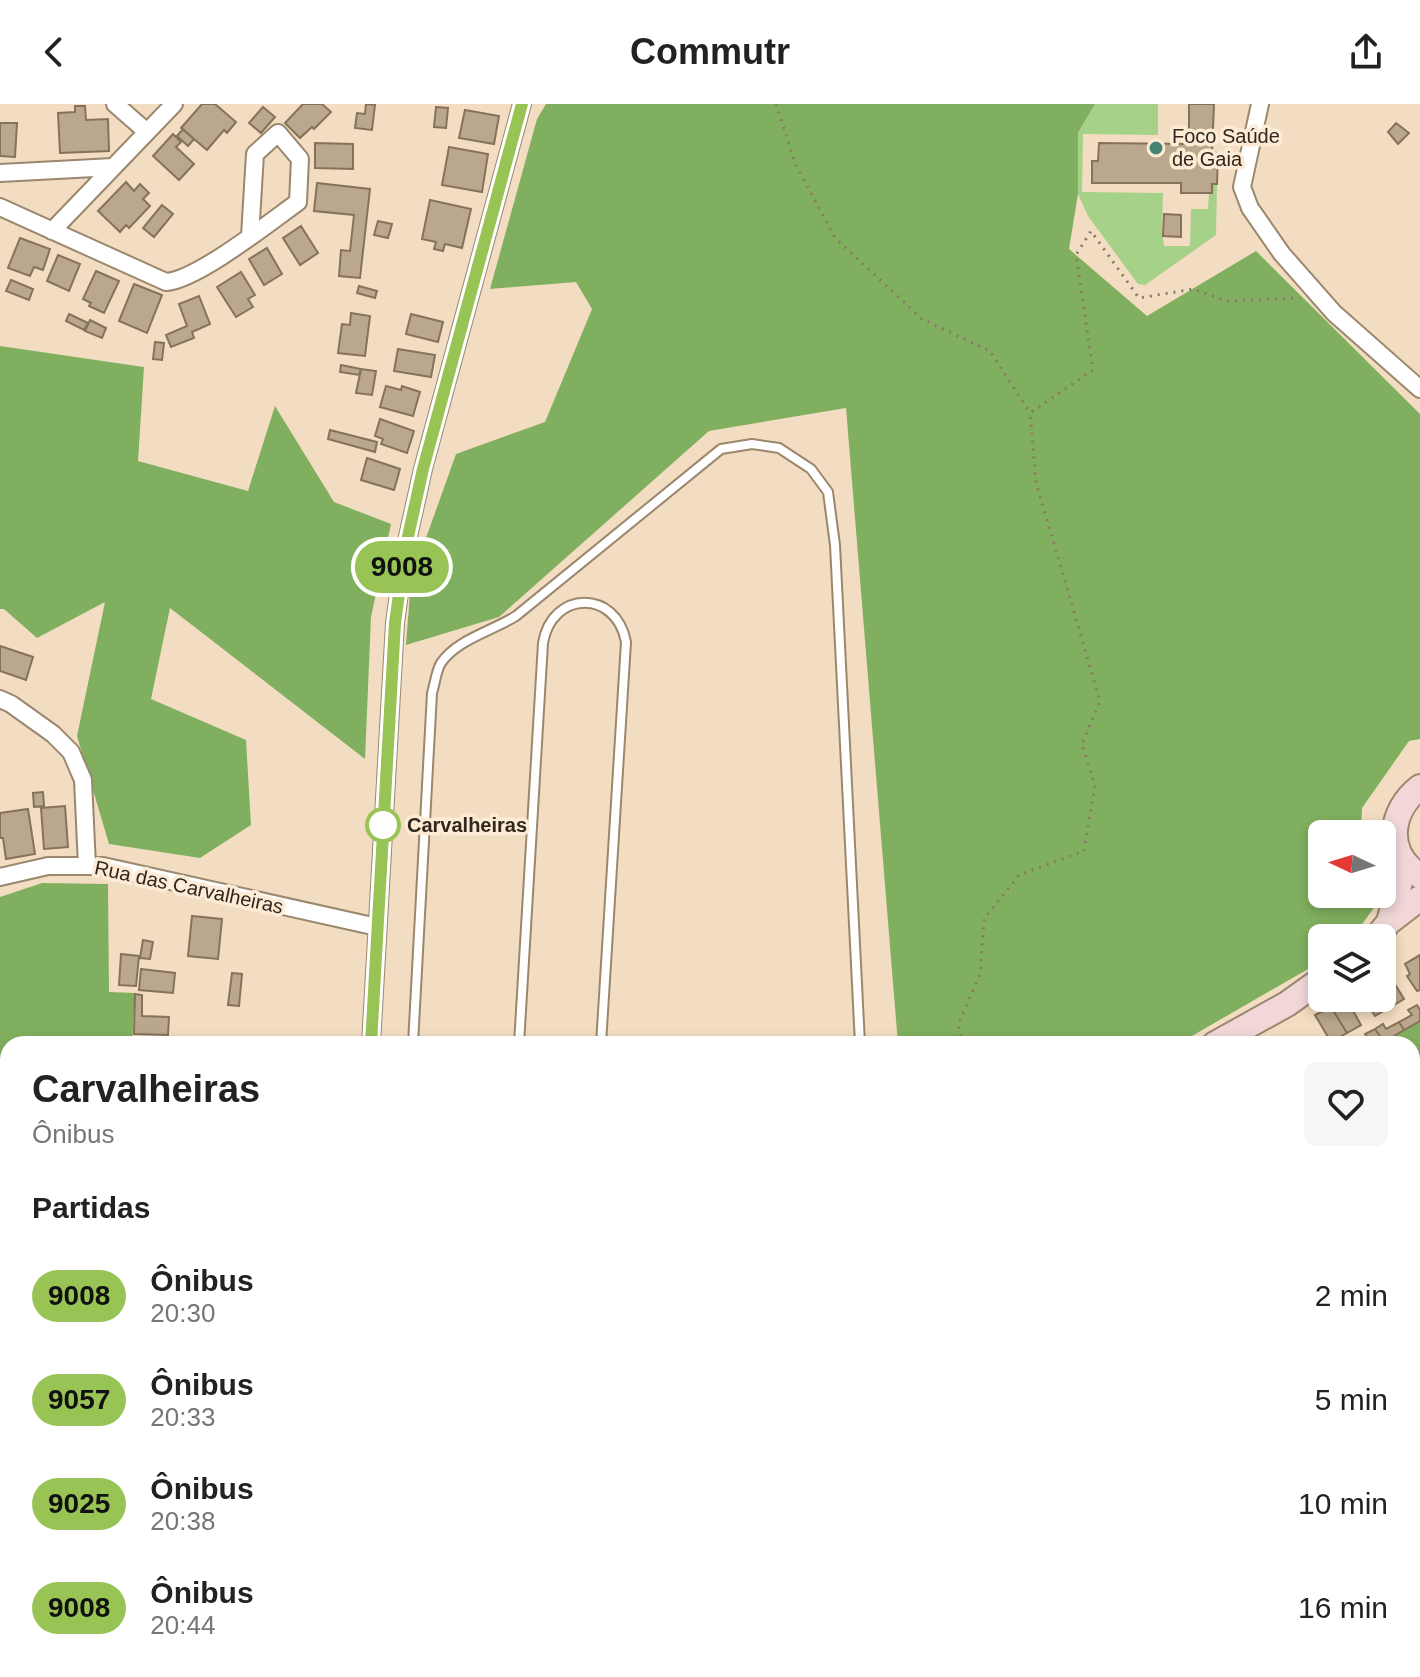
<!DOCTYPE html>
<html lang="pt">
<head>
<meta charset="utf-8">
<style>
	body { margin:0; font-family:Arial,sans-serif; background:#f6f6f6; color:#222; height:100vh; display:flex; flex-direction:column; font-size:30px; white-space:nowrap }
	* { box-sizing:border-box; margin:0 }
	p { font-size:26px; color:#767676 }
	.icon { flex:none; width:44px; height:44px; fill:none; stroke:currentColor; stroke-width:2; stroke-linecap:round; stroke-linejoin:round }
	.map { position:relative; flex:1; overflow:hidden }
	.side { position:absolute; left:0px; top:932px; width:1420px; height:642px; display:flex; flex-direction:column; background:#fff; border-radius:24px 24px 0 0; box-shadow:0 4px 12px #0003 }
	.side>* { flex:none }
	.badge { padding:0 16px; border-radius:26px; font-size:28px; line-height:52px }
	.needle { width:52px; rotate:274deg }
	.fabs { position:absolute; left:1308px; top:716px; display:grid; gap:16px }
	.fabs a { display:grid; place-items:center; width:88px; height:88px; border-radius:12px; background:#fff; box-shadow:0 4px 12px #0003; font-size:40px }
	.map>.badge { position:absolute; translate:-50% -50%; box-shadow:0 0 0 4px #fff }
	h2 { padding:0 32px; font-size:30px; line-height:72px }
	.round { display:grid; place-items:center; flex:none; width:84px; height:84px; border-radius:12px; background:#f6f6f6 }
	.headline { display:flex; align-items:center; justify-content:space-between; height:136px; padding:0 32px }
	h1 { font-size:38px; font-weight:800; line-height:60px }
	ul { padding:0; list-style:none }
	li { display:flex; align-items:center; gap:24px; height:104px; padding:0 32px }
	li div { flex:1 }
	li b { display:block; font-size:30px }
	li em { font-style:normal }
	li .badge { min-width:88px; font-weight:700; text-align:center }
	header { display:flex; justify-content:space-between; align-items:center; height:104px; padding:0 32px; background:#fff; font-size:36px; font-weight:800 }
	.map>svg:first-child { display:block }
	.built { fill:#ead0ae }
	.green { fill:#a5d189 }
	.forest { fill:#80b05f }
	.building { fill:#bba78d; stroke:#857259; stroke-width:2 }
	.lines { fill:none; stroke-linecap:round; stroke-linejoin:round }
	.service-casing { stroke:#9a876d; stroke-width:12 }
	.minor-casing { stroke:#9a876d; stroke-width:20 }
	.tertiary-casing { stroke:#9a876d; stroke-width:26 }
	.secondary-casing { stroke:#9a876d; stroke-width:28 }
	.path { stroke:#897a68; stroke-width:3; stroke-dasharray:2 6; stroke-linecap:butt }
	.service { stroke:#fff; stroke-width:8 }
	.minor { stroke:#fff; stroke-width:16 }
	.tertiary { stroke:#fff; stroke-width:22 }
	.secondary { stroke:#f1d7d7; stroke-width:24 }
	.tram { stroke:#453c30; stroke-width:2 }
	.line-casing { stroke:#fff; stroke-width:18 }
	.line { stroke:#98c455; stroke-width:12 }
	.poi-dot { fill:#438473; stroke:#fdebd5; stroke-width:3 }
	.stop-dot { fill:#fff; stroke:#98c455; stroke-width:4 }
	.labels { text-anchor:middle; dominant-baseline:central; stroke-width:7; stroke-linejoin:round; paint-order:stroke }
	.poi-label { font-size:20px; fill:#30281e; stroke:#fdebd5; text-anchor:start }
	.stop-label { font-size:20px; font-weight:bold; fill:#30281e; stroke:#fdebd5; text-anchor:start }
	.street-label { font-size:20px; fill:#30281e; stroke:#fdebd5 }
</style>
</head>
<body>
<header><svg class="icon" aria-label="back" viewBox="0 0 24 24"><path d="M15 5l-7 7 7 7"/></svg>Commutr<svg class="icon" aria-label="share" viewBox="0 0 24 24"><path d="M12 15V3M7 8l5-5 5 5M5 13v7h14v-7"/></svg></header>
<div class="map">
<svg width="1420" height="1573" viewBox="0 0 1420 1573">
	<rect width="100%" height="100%" fill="#f3ddc2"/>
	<!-- built -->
	<path class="built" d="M283 1566H517L524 1573H274Z"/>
	<!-- green -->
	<path class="green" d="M1095 0H1158V31L1083 30 1082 88 1163 89 1162 126 1164 142H1190L1191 105H1208L1209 89H1212V80H1217L1216 131 1145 181 1138 180 1088 112 1078 90V29Z
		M1412 1226 1420 1232V1302L1413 1295Z
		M1412 1478 1420 1485V1567L1415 1573H1355L1347 1566H1412Z"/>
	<!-- forest -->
	<path class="forest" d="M546 0H1095L1078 29V90L1069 145 1147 212 1256 147 1420 310V635L1409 637 1362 704 1361 730H1322V790H1379L1381 794 1352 834H1322V857L1178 940H898L846 304 709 327 499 513 406 541 411 476 456 350 545 318 592 205 576 178 490 185 537 15Z
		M0 242 144 263 138 357 248 387 275 302 334 398 391 420 371 513 365 655 170 504 151 595 246 636 251 721 200 754 109 740 77 632 105 498 37 534 4 505H0Z
		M42 779 108 780 109 888 135 889 132 940H8V1484L0 1479V793Z
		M1420 917V970H1412V940H1379Z
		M1412 1008H1420V1232L1412 1226Z
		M0 1511 8 1516V1566H66L57 1573H0Z"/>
	<!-- building -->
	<path class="building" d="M202 0H215L236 18 227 29 224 26 207 46 181 24Z
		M303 0H322L331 8 314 25 312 23 300 34 285 19Z
		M366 0 375 1 372 26 355 24 357 9 365 10Z
		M1189 0H1214L1212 48 1218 49 1217 80H1212V89H1181V79H1092V57H1098L1099 39 1189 40Z
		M75 2H85L86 16 108 15 109 47 60 49 58 9 75 8Z
		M263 3 275 13 261 29 249 19Z
		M436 3 448 4 446 24 434 23Z
		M465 6 499 12 494 40 459 34Z
		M0 19H17L15 53 0 52Z
		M1396 19 1409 29 1398 40 1388 28Z
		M183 25 194 35 188 42 177 32Z
		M173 30 181 38 176 43 194 60 179 76 153 52Z
		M315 39 353 40V65L315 64Z
		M449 43 488 50 482 88 442 81Z
		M126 78 134 87 140 80 149 89 143 95 150 102 129 124 126 121 120 128 98 107Z
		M317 79 370 85 360 174 339 172 341 146 350 147 354 111 314 107Z
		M430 96 471 105 462 144 445 140 443 147 434 145 436 138 422 135Z
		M162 101 173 110 154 133 143 124Z
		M1164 110 1181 111V133L1163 132Z
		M378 117 392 120 388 134 374 131Z
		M301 122 318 149 300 161 283 134Z
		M20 134 50 145 43 166 34 163 30 172 8 164Z
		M267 144 282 170 264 181 249 155Z
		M58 151 80 160 69 187 47 177Z
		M96 167 119 177 104 209 89 202 91 199 83 195Z
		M241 168 255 191 248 195 253 203 236 213 217 183Z
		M11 176 33 185 29 196 6 187Z
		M134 180 162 191 147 229 119 217Z
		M359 182 377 187 375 194 357 189Z
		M199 192 210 220 192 228 194 234 171 243 166 231 187 222 179 200Z
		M351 209 370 212 365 252 338 249 342 220 350 221Z
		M69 210 88 219 84 226 66 217Z
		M411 210 443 218 438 238 406 230Z
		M90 216 106 224 102 234 85 227Z
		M155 238 164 239 162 256 153 255Z
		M398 245 435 251 431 273 394 267Z
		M341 261 361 265 359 271 340 268Z
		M361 265 376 267 372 291 356 289Z
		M386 282 401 286 402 282 420 288 413 312 380 303Z
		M380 315 414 327 407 349 381 340 383 335 375 332Z
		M330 326 377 338 375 348 328 335Z
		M367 354 400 365 394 386 361 376Z
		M0 542 33 553 26 576 0 567Z
		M43 688 44 702 34 703 33 689Z
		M65 702 68 743 44 745 41 704Z
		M28 705 35 750 6 755 3 734H0V709Z
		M192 812 222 815 218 855 188 852Z
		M143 836 153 838 150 855 140 854Z
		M121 850 139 852 136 882 119 881Z
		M1420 851V886L1417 887 1407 872 1410 870 1405 860Z
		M141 865 175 869 173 889 139 886Z
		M232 869 242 870 239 902 228 901Z
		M1388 869 1404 895 1389 904 1382 892V873Z
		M135 890 142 891V912L169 913 168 931 134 930Z
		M1382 892 1389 904 1375 912 1363 894Z
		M1346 894 1361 921 1347 929 1331 903Z
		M1417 901 1420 906V917L1404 926 1399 918 1412 911 1408 906Z
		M1331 903 1347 929 1331 938 1315 911Z
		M1399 918 1404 926 1384 938 1375 925 1383 920 1386 925Z
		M1375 925 1384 938 1359 940 1369 935 1365 930Z
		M1420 1333V1365H1412V1334Z
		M1412 1365H1420V1378H1412Z
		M284 1566H326L332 1573H275Z
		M373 1566H391L397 1573H364Z
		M450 1566H471L479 1573H458Z
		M692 1566H711L716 1573H683Z
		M738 1566H790L795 1573H743Z
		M790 1566H824L829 1573H795Z
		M849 1566H868L858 1573H844L843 1571Z
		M868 1566H924L914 1573H858Z
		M1079 1566H1132L1127 1573H1073Z
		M1132 1566H1162L1156 1573H1127Z
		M1162 1566H1197L1191 1573H1156Z
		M1197 1566H1244L1248 1569 1245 1573H1191Z"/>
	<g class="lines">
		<defs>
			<path id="service" d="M413 940 432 589C435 580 436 567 441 559 456 536 492 527 516 512L721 345 752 340 779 344 811 365 828 388 835 441 860 940
				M519 940 543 539C552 486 616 485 626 538L601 940
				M483 1566 490 1573
				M716 1566 721 1573
				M346 1570 351 1566
				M667 1573 677 1566"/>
			<path id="minor" d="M115 0 147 28
				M1260 0 1242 83 1250 104 1282 150 1334 209 1420 285
				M0 69 113 63
				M0 103 166 178C197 176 270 118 298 98L300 55 278 29 255 50 250 132
				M52 127 174 0
				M0 595 11 600 53 630 71 648 83 676 87 762
				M0 773 48 762H103L377 823
				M371 940 395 519 405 446 423 365 522 0
				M1412 1314H1420
				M1412 1425 1420 1416
				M1412 1446 1420 1452
				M0 1500 8 1505
				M104 1566 115 1573
				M611 1573 621 1566
				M1010 1573 1013 1566
				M1288 1573 1294 1566"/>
			<path id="tertiary" d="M591 1566 596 1573"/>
			<path id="secondary" d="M1420 683C1389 707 1384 749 1420 772
				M1389 818 1400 778 1403 756
				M1376 834 1389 818 1420 794
				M1215 940 1287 900 1322 875
				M254 1573 262 1566"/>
		</defs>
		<!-- service casing -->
		<use href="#service" class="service-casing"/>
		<!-- minor casing -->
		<use href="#minor" class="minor-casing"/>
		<!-- tertiary casing -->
		<use href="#tertiary" class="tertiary-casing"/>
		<!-- secondary casing -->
		<use href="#secondary" class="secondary-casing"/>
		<!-- path -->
		<path class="path" d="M776 0 795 59 835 134 922 215 990 247 1030 309
			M963 940 958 921 980 870 984 815 1019 771 1084 747 1095 682 1082 640 1100 597 1036 378 1030 309 1093 266 1076 151 1091 127 1139 194 1193 185 1226 197 1300 194"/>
		<!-- service -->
		<use href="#service" class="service"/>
		<!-- minor -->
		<use href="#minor" class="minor"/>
		<!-- tertiary -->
		<use href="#tertiary" class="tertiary"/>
		<!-- secondary -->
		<use href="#secondary" class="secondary"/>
		<!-- tram -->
		<path class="tram" d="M1412 976H1420
			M1412 989H1420"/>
	</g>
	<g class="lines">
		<defs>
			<path id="line" d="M371 940 395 519 405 446 423 365 522 0"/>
		</defs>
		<!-- line casing -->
		<use href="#line" class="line-casing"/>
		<!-- line -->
		<use href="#line" class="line"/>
	</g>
	<!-- markers -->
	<circle class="poi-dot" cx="1156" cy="44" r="8"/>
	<circle class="stop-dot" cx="383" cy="721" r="16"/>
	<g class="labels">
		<!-- poi labels -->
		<g class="poi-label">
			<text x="1172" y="32">Foco Saúde<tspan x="1172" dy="23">de Gaia</tspan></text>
		</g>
		<!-- stop labels -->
		<g class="stop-label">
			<text x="407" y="721">Carvalheiras</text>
		</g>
		<!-- street labels -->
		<g class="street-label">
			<text transform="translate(189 783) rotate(12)">Rua das Carvalheiras</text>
		</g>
	</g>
</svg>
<div class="fabs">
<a><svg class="needle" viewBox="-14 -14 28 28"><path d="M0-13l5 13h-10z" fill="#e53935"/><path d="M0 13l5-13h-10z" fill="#767676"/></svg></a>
<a><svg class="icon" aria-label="layers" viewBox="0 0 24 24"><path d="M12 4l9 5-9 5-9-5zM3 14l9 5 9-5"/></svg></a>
</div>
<b class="badge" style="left:402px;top:463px;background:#98c455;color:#111">9008</b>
<section class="side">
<div class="headline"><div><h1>Carvalheiras</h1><p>Ônibus</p></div><a class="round"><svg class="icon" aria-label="heart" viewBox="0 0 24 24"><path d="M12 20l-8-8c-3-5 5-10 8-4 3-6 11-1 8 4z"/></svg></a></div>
<h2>Partidas</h2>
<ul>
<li><span class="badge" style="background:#98c455;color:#111">9008</span><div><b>Ônibus</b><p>20:30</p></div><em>2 min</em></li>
<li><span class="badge" style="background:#98c455;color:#111">9057</span><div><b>Ônibus</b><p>20:33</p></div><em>5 min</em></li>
<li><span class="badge" style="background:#98c455;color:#111">9025</span><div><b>Ônibus</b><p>20:38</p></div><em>10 min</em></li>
<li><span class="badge" style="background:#98c455;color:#111">9008</span><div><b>Ônibus</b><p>20:44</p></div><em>16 min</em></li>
</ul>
</section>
</div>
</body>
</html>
